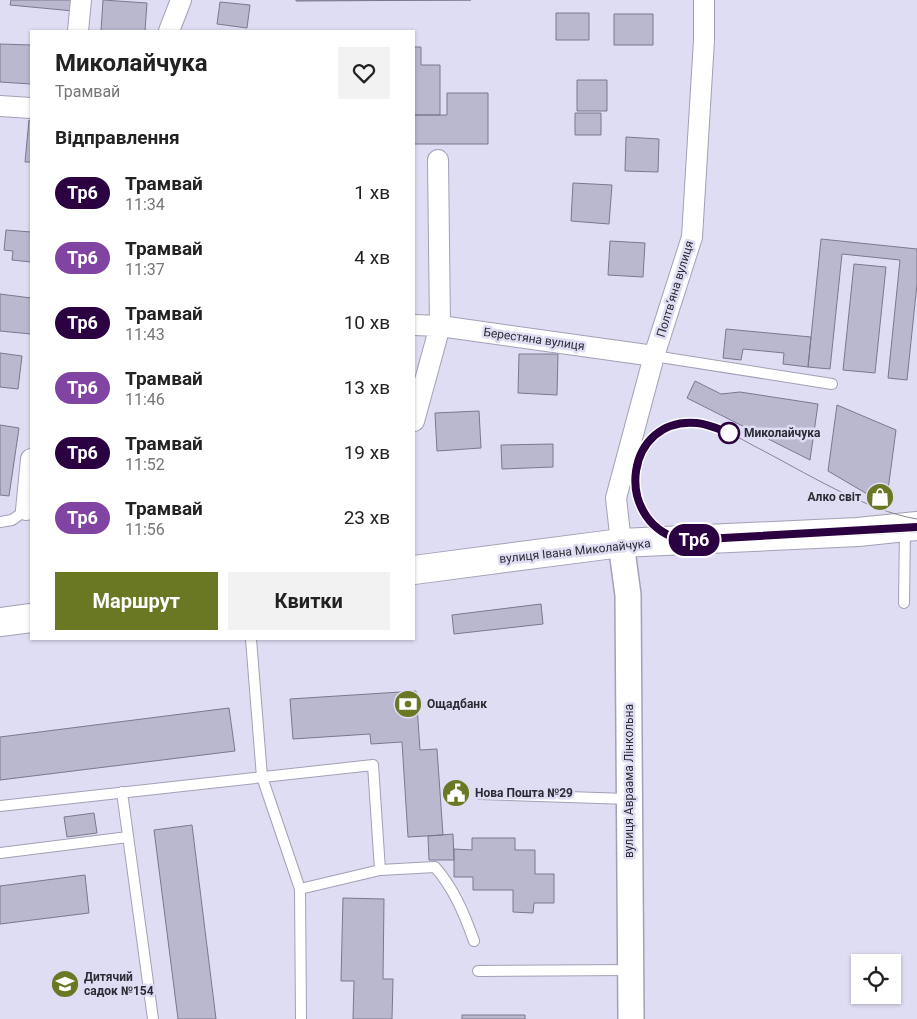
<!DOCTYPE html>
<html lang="uk">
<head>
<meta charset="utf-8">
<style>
	body { margin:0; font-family:Roboto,sans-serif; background:#f2f2f2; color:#222; height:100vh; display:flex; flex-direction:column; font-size:19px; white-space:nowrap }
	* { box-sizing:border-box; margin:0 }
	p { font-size:16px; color:#767676 }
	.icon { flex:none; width:28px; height:28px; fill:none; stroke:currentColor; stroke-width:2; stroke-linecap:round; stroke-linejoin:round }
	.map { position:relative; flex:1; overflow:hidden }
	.details { position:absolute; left:30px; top:30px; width:385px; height:610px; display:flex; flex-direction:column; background:#fff; border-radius:0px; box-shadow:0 1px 4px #0004 }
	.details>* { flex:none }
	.badge { padding:0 10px; border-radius:16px; font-size:18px; line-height:32px }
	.controls { position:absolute; left:851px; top:954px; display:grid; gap:10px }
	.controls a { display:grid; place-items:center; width:50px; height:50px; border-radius:0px; background:#fff; box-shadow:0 1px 4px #0004; font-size:25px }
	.map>.badge { position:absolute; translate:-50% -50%; box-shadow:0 0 0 2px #fff }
	h2 { padding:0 25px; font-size:19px; line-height:45px }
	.round { display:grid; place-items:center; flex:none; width:52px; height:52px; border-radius:0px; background:#f2f2f2 }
	.summary { display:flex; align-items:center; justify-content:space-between; height:85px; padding:0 25px }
	h1 { font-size:24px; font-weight:700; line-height:38px }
	.primary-button { display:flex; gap:10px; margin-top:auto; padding:10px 25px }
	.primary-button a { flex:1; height:58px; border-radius:0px; background:#6a7824; color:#fff; font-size:20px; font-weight:700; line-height:58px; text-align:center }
	.primary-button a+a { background:#f2f2f2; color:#222 }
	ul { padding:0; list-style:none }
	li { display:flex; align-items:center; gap:15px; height:65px; padding:0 25px }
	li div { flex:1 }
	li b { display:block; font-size:19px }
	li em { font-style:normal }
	li .badge { min-width:55px; font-weight:700; text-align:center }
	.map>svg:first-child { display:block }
	.building { fill:#bab8cf; stroke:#7a788d }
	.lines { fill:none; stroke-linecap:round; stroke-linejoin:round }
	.service-casing { stroke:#a2a0b6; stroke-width:12 }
	.minor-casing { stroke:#a2a0b6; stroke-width:22 }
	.tertiary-casing { stroke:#a2a0b6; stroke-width:28 }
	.secondary-casing { stroke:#a2a0b6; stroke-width:30 }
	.service { stroke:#fff; stroke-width:10 }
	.minor { stroke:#fff; stroke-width:20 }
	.tertiary { stroke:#fff; stroke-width:25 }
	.secondary { stroke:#fff; stroke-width:28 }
	.tram { stroke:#858494; stroke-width:1 }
	.line-casing { stroke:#fff; stroke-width:11 }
	.line { stroke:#2b0141; stroke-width:8 }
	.stop-dot { fill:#fff; stroke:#2b0141; stroke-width:2.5 }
	.labels { text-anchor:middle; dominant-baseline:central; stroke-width:5; stroke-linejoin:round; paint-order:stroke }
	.street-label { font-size:12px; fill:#2c2b34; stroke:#deddf4 }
	.stop-label { font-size:12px; font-weight:bold; fill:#2c2b34; stroke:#deddf4; text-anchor:start }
	.poi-label { font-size:12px; font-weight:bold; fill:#2c2b34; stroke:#deddf4; text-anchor:start }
</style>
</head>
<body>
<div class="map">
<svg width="917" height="1019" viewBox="0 0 917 1019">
	<rect width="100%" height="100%" fill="#deddf4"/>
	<!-- building -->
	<path class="building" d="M11 0H74L73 11 10 5Z
		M103 0 147 3 145 31H101Z
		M296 0H471L296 1Z
		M220 2 250 5 247 28 217 24Z
		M556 13H589V40H556Z
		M614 14H653V45H614Z
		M0 44 31 45V84L0 82Z
		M414 47H421V65H440V115H414Z
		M577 80H607V111H577Z
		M447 93H488V144H414V115H447Z
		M575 113H601V135H575Z
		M29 120 31 121V162H25Z
		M626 137 659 139 658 172 625 171Z
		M573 183 612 185 609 224 571 221Z
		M6 230 31 232V262L12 260 13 251 4 250Z
		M821 239 917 249V284L907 380 888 378 900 260 842 254 830 369 808 367Z
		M610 241 645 243 643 277 608 275Z
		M854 264 886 267 875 373 843 370Z
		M0 294 31 298V334L0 331Z
		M726 329 811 337 808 367 783 364 784 353 743 349 741 360 723 358Z
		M0 353 22 356 18 389 0 387Z
		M519 354H558L557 395 518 393Z
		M695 381 721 394 740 392 818 404 810 460 687 398Z
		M837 405 896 430 886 505 828 471Z
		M479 411 481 448 437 451 435 413Z
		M0 425 19 428 9 496 0 495Z
		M553 444V467L502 469 501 445Z
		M541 604 543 624 454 634 452 615Z
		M416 691 420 750 437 749 443 835 408 837 402 742 371 744 370 734 293 739 290 699Z
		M229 708 235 751 0 780V737Z
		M94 813 97 833 67 837 64 817Z
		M192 825 216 1019H178L154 830Z
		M453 834 454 860H429L428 836Z
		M472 838H515V850H535V874H554V903H534L533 913 513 912V890H473V877H454V849L472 850Z
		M85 875 89 913 0 924V886Z
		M343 898 384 899 383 979H393L392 1019H353L354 981H341Z
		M462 1015H525V1019H462Z"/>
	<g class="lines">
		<defs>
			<path id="service" d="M654 356 832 384
				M0 522 12 520 26 510
				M904 603 905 529
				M251 639 262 777 300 889 301 1019
				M122 792 153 1019
				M480 794 628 799
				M0 806 373 765 380 870 435 867C454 889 464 913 474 941
				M0 853 128 837
				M300 889 380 870
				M478 971 630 970"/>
			<path id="minor" d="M78 31 81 0
				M169 31 181 0
				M0 106 31 108
				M414 325 440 326 654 356
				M414 421 440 326 438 160
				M26 510 31 459
				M621 543 616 498 654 356 692 237 704 40V0"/>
			<path id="tertiary" d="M621 543 628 595 631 1019"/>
			<path id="secondary" d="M414 570 621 543 858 532 917 526
				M0 622 31 618"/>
		</defs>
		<!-- service casing -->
		<use href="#service" class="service-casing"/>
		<!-- minor casing -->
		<use href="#minor" class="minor-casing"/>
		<!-- tertiary casing -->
		<use href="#tertiary" class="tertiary-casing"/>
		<!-- secondary casing -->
		<use href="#secondary" class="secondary-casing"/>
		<!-- service -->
		<use href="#service" class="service"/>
		<!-- minor -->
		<use href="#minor" class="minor"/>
		<!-- tertiary -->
		<use href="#tertiary" class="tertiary"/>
		<!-- secondary -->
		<use href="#secondary" class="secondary"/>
		<!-- tram -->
		<path class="tram" d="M917 519C866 511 803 471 756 447 737 437 717 424 696 422 627 417 611 508 676 538 682 541 691 541 698 543L917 532"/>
	</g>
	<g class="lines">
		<defs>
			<path id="line" d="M729 433C719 429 708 424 697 423 626 416 612 518 678 539 687 541 696 540 705 539L917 527"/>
		</defs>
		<!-- line casing -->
		<use href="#line" class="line-casing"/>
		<!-- line -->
		<use href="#line" class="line"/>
	</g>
	<!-- icons -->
	<defs>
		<symbol id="shop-disc" viewBox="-11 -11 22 22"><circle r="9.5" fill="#6a7824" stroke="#deddf4"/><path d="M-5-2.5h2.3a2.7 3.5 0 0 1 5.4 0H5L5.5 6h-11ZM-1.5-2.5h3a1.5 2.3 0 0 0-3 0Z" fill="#fff"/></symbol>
		<symbol id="bank-disc" viewBox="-11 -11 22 22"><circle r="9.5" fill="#6a7824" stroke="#deddf4"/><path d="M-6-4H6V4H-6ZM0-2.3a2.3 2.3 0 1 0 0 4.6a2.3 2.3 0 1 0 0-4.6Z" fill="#fff"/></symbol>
		<symbol id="civic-disc" viewBox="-11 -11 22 22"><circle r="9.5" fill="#6a7824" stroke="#deddf4"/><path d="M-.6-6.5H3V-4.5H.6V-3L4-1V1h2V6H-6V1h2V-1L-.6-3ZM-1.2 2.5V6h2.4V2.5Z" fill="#fff"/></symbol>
		<symbol id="school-disc" viewBox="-11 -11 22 22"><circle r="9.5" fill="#6a7824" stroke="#deddf4"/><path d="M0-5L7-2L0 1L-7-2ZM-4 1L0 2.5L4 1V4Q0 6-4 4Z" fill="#fff"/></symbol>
	</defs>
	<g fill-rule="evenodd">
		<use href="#shop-disc" x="864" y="481" width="32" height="32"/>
		<use href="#bank-disc" x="392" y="688" width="32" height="32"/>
		<use href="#civic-disc" x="440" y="777" width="32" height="32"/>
		<use href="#school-disc" x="49" y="968" width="32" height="32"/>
	</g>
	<!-- markers -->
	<circle class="stop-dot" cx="729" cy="433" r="10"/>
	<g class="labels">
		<!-- street labels -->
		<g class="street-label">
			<text transform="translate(675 289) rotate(-73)">Полтвʼяна вулиця</text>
			<text transform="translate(534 339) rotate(8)">Берестяна вулиця</text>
			<text transform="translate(575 551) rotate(-6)">вулиця Івана Миколайчука</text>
			<text transform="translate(629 781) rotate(-90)">вулиця Авраама Лінкольна</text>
		</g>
		<!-- stop labels -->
		<g class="stop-label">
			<text x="744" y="433">Миколайчука</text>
		</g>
		<!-- poi labels -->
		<g class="poi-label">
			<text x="861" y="497" text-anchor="end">Алко світ</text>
			<text x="427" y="704">Ощадбанк</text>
			<text x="475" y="793">Нова Пошта №29</text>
			<text x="84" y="977">Дитячий<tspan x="84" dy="14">садок №154</tspan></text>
		</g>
	</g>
</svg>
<div class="controls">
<a><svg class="icon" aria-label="locate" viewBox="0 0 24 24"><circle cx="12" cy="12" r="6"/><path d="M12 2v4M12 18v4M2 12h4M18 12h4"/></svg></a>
</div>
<b class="badge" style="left:694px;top:540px;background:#2b0141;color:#fff">Тр6</b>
<section class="details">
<div class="summary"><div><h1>Миколайчука</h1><p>Трамвай</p></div><a class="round"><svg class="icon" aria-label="heart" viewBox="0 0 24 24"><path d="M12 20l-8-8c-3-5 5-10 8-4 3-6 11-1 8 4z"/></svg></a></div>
<h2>Відправлення</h2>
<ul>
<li><span class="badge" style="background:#2b0141;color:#fff">Тр6</span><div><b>Трамвай</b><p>11:34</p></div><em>1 хв</em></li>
<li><span class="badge" style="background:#8144a3;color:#fff">Тр6</span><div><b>Трамвай</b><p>11:37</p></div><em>4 хв</em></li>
<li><span class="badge" style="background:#2b0141;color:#fff">Тр6</span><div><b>Трамвай</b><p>11:43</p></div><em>10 хв</em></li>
<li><span class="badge" style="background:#8144a3;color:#fff">Тр6</span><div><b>Трамвай</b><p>11:46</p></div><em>13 хв</em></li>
<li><span class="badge" style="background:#2b0141;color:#fff">Тр6</span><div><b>Трамвай</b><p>11:52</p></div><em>19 хв</em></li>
<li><span class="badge" style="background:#8144a3;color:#fff">Тр6</span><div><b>Трамвай</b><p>11:56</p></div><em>23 хв</em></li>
</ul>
<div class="primary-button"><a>Маршрут</a><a>Квитки</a></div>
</section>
</div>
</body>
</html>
